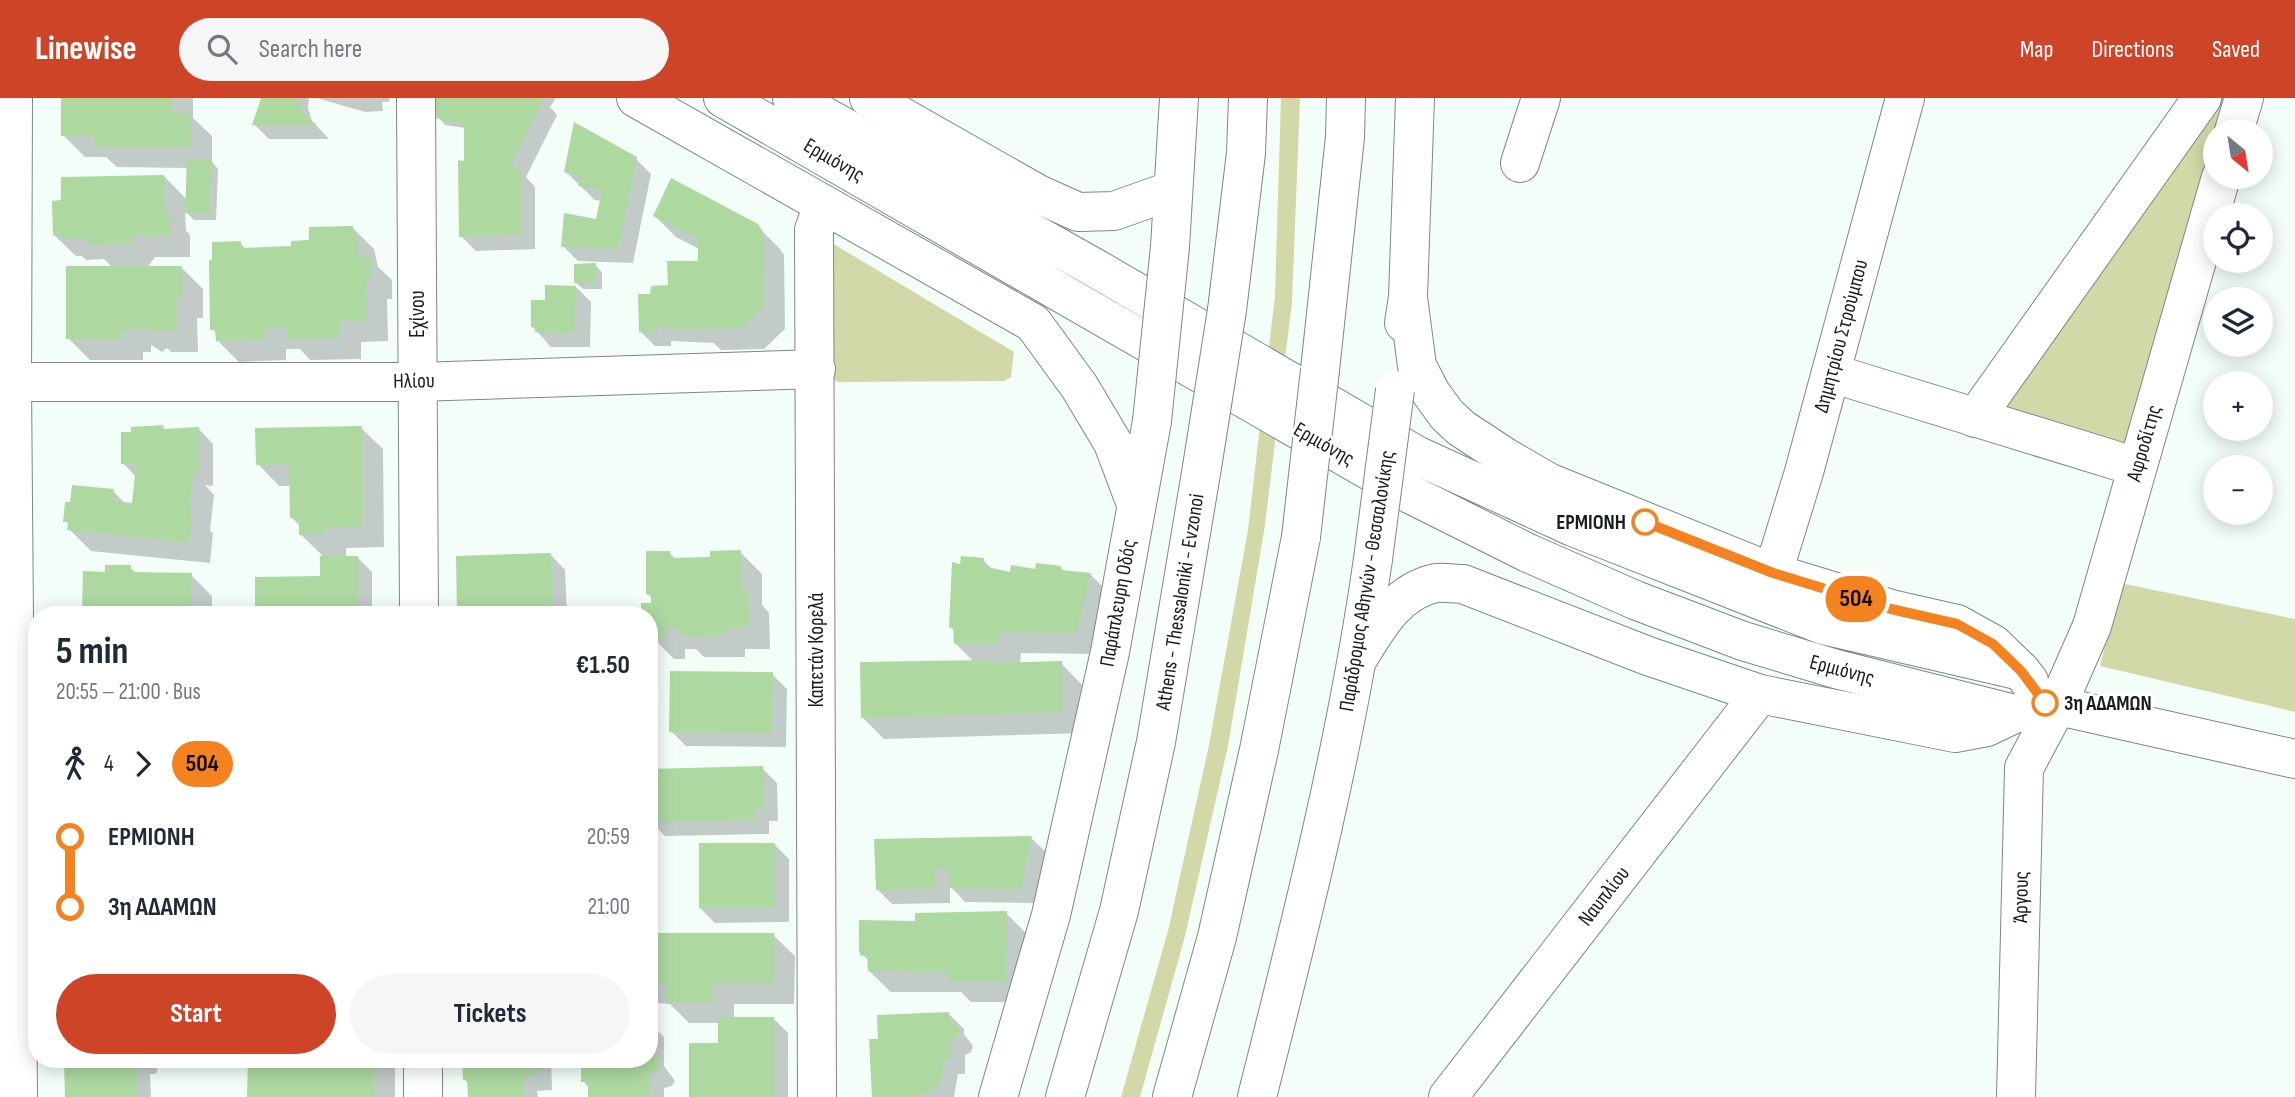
<!DOCTYPE html>
<html lang="en">
<head>
<meta charset="utf-8">
<style>
	body { margin:0; font-family:"Sofia Sans Condensed",sans-serif; background:#f6f6f7; color:#1f2937; height:100vh; display:flex; flex-direction:column; font-size:26px; white-space:nowrap }
	* { box-sizing:border-box; margin:0 }
	p { font-size:23px; color:#747a83 }
	.icon { flex:none; width:38px; height:38px; fill:none; stroke:currentColor; stroke-width:2; stroke-linecap:round; stroke-linejoin:round }
	.map { position:relative; flex:1; overflow:hidden }
	.drawer { position:absolute; left:28px; top:508px; width:630px; height:462px; display:flex; flex-direction:column; background:#fff; border-radius:28px; box-shadow:0 4px 18px #0003 }
	.drawer>* { flex:none }
	.badge { padding:0 14px; border-radius:23px; font-size:24px; line-height:46px }
	.needle { width:46px; rotate:150deg }
	.fabs { position:absolute; left:2203px; top:21px; display:grid; gap:14px }
	.fabs a { display:grid; place-items:center; width:70px; height:70px; border-radius:50%; background:#fff; box-shadow:0 4px 18px #0003; font-size:35px }
	.map>.badge { position:absolute; translate:-50% -50%; box-shadow:0 0 0 4px #fff }
	.legs { display:flex; align-items:center; gap:10px; height:77px; padding:0 28px; font-size:23px }
	.legs p { margin-inline-start:auto }
	.head { display:flex; align-items:center; justify-content:space-between; height:119px; padding:0 28px }
	h1 { font-size:38px; font-weight:700; line-height:52px }
	.cta { display:flex; gap:14px; margin-top:auto; padding:14px 28px }
	.cta a { flex:1; height:80px; border-radius:42px; background:#ce4429; color:#fff; font-size:28px; font-weight:700; line-height:80px; text-align:center }
	.cta a+a { background:#f6f6f7; color:#1f2937 }
	ul { padding:0 28px; list-style:none }
	li { display:flex; align-items:center; gap:24px; height:70px; font-size:26px }
	li i { display:grid; place-items:center; width:10px; height:100%; margin:0 9px; background:currentColor }
	li i::after { content:''; width:18px; height:18px; margin:-9px; border:5px solid; border-radius:50%; background:#fff }
	li p { margin-inline-start:auto }
	li:first-child i { background:linear-gradient(#0000 50%,currentColor 0) }
	li:last-child i { background:linear-gradient(currentColor 50%,#0000 0) }
	header { display:flex; align-items:center; gap:42px; box-sizing:border-box; height:98px; padding:0 35px; background:#ce4429; color:#fff }
	header strong { font-size:33px }
	nav { display:flex; gap:38px; margin-inline-start:auto; font-size:24px }
	.search { width:490px; height:63px; background:#f6f6f7; display:flex; align-items:center; gap:18px; box-sizing:border-box; padding:0 24px; border-radius:38px; color:#747a83; font-size:26px }
	.map>svg:first-child { display:block }
	.green { fill:#d3d8a9 }
	.shadow { fill:#0003 }
	.building { fill:#add9a1 }
	.lines { fill:none; stroke-linecap:round; stroke-linejoin:round }
	.minor-casing { stroke:#798a82; stroke-width:40 }
	.tertiary-casing { stroke:#798a82; stroke-width:40 }
	.secondary-casing { stroke:#798a82; stroke-width:40 }
	.motorway-casing { stroke:#798a82; stroke-width:40 }
	.minor { stroke:#fff; stroke-width:38 }
	.tertiary { stroke:#fff; stroke-width:38 }
	.secondary { stroke:#fff; stroke-width:38 }
	.motorway { stroke:#fff; stroke-width:38 }
	.secondary-bridge-casing { stroke:#798a82; stroke-width:40; stroke-linecap:butt }
	.motorway-bridge-casing { stroke:#798a82; stroke-width:40; stroke-linecap:butt }
	.secondary-bridge { stroke:#fff; stroke-width:38 }
	.motorway-bridge { stroke:#fff; stroke-width:38 }
	.line-1-casing { stroke:#fff; stroke-width:16 }
	.line-1 { stroke:#f58220; stroke-width:10 }
	.stop-1-dot { fill:#fff; stroke:#f58220; stroke-width:3.5 }
	.labels { text-anchor:middle; dominant-baseline:central; stroke-width:6; stroke-linejoin:round; paint-order:stroke }
	.street-label { font-size:21px; fill:#161d1a; stroke:#fff }
	.stop-label { font-size:21px; font-weight:bold; fill:#161d1a; stroke:#fff; text-anchor:end }
</style>
</head>
<body>
<header>
<strong>Linewise</strong>
<div class="search"><svg class="icon" aria-label="search" viewBox="0 0 24 24"><circle cx="10" cy="10" r="6"/><path d="M15 15l6 6"/></svg>Search here</div>
<nav><a>Map</a><a>Directions</a><a>Saved</a></nav>
</header>
<div class="map">
<svg width="2295" height="999" viewBox="0 0 2295 999">
	<rect width="100%" height="100%" fill="#f3fef9"/>
	<!-- green -->
	<path class="green" d="M1281 0H1300L1292 204 1265 427 1228 648 1185 838 1140 999H1121L1168 833 1209 647 1248 432 1275 197Z
		M2206 0H2244L2216 33V79L2137 369 1975 320Z
		M832 145 1014 254 1011 279 1004 283 838 284 833 281Z
		M2120 485 2295 521V614L2100 568Z"/>
	<!-- shadow -->
	<path class="shadow" d="M63 0H193V20L212 38V64L218 71 216 122H194L185 113 186 133 190 137V159H155L147 170 181 169 203 191V220H197L198 254H171L167 250 162 254 151 247V254H143V262H90L68 240 113 170 104 161 86 162 82 158H76L54 137 164 78 187 102 189 70 117 69 106 59H85L63 37Z
		M263 0H309L308 10 312 23 329 41H269L254 26Z
		M317 0H390L389 4H382L383 13 365 14Z
		M438 0H556L550 9 557 17 526 79 535 89V151L476 153 461 138 465 30 445 27 438 19Z
		M636 61 651 76 633 165 578 163 563 148 597 123 601 103 595 102 566 74Z
		M655 118 757 128 779 150 784 157 785 231 764 251 721 252 714 245 671 243V248H655L641 234 651 198 699 167V151L676 139Z
		M353 130 374 151 378 169 392 182V201H387L388 243 361 244V261L310 262 300 251H286V262L239 264 217 242V236L212 231 240 145 246 151 292 150Z
		M595 167 602 174V191H583L575 184Z
		M576 189 591 204 590 249H551L532 228 547 204Z
		M163 329 167 333 199 331 213 346V388L205 387 214 397 210 433 213 435 210 465 91 453 69 431 70 427 65 423 113 393 126 406 134 407 136 379 123 365 133 335Z
		M361 330 383 351 384 449 346 450V459H357L372 474V516H257V480H322V457L300 436V428L292 420 291 388H279L258 366Z
		M740 454 762 476V507L769 515 770 551H745V559H704L696 551H685V561H674L649 536V516H643V506H652V500L648 496 669 455 676 461H712Z
		M551 457 565 472 567 516H459L458 459Z
		M983 462 993 472 1011 476 1060 469 1065 474 1090 476 1112 498 1097 556 1021 555 1020 566 1061 565 1082 587 1083 635 884 641 863 620 974 564 956 546 955 533 951 529 962 468Z
		M130 469 137 476 191 477 212 498V516H84L85 475H107Z
		M772 576 787 591 786 649 686 648 671 633Z
		M762 670 777 685 778 723H769V736L665 738 650 723 655 702 656 687 649 681Z
		M1031 740 1046 754 1036 805 965 804 950 788V805L892 806 878 792 876 743Z
		M775 747 789 761V824L715 825 700 810Z
		M1006 815 1028 837 1027 904H971L961 894H891L869 873V863L863 857 916 824Z
		M649 836 773 837 795 858 794 906H734V921L773 920 788 935V999H691L720 947V925H689L670 906 658 905 649 897Z
		M949 916 964 931V936L973 948 971 954 965 957V976H958L954 999H873L871 943H880Z
		M649 924 664 939V968L675 983 672 988 664 990V999H589V990L583 983V961H649Z
		M66 961H148L158 972 155 976H150L151 999H67Z
		M249 961H395V999H249Z
		M464 961H551L552 992 537 993 538 999H470L469 986 464 981Z"/>
	<!-- building -->
	<path class="building" d="M61 0H172V15H191V49H94V38H61Z
		M261 0H296L307 19 317 27H252Z
		M436 0H544L512 64 515 71 521 72V137L459 139 458 62 464 63V26L436 20Z
		M574 24 637 59 618 151 561 149 564 115 596 121 602 92 578 88 580 78 564 74Z
		M187 61 212 62 210 116 185 115Z
		M164 77 165 114H169L170 138H133L127 146 88 147V140L62 141V137H53L52 103 61 102V79Z
		M671 80 758 126 763 134 764 209 742 230 669 231 670 229H657V234H639L638 196H650L651 188 668 187 667 163H698V141L653 118Z
		M353 128 354 137H357L358 159H371L372 180H366L367 223H340V240L287 241V230H265V241L216 243 215 232H210L209 162H212V144L241 143V150L291 148V143L309 142V129Z
		M596 165V185H574V166Z
		M66 168H182V199H177V233H148V227L140 233 130 228V234H122V241H66Z
		M545 187 576 188 575 235 535 234V229H531V202H545Z
		M163 327 164 331 199 329V374L194 373 189 412H192L189 444 67 432 68 424H63L65 404H70L72 387 114 391 112 403 132 405 136 367 121 366V334H131V329Z
		M362 328 363 429H325V436L299 437V421L290 420 289 366 256 367 255 330Z
		M741 452V491H748L749 530H724V538L681 539V531L664 530 665 540H651L649 516H641V505H651V497L646 496V453H670V460L710 459V453Z
		M551 455 553 516H457L456 458Z
		M320 458H358V516H255V479L320 478Z
		M961 458 984 460 983 468 1010 474 1011 467 1035 471 1036 465 1061 468V472L1091 475 1076 535 1000 534 999 546H954L953 529 949 530 952 464 960 466Z
		M105 467H131V474L192 475 190 516H82L83 473 105 474Z
		M987 562V565L1062 563V614L861 620 860 564Z
		M670 573 773 574 772 635 669 634Z
		M763 668 764 709H755V722L649 724V701H654V681H649V671Z
		M1032 738 1021 791 949 790V771H935L936 790 876 792 874 741Z
		M699 745H775V810H699Z
		M1007 813 1006 884 947 883V874L868 873 867 857 861 858 859 853V822L915 823V815Z
		M649 835H774V885H713V904H666V885H649Z
		M949 914 950 923 956 926 960 932 957 939 951 942V962H944L942 982 936 990 918 998 872 999 869 941H878L877 917Z
		M718 919H774V999H689V945H718Z
		M649 957 657 959 661 967 658 973 650 975V998L588 999V984H581V961H649Z
		M64 961H136L137 999H65Z
		M248 961H374V999H247Z
		M462 961H537L538 977 523 978 524 999H468L467 982H463Z"/>
	<g class="lines">
		<defs>
			<path id="minor" d="M13 0 12 284 18 999
				M416 0 419 516
				M636 0 1033 225 1079 288 1113 345 1136 406
				M869 0 1038 96 1078 114 1114 113 1173 92
				M2234 33 2244 0
				M1520 65 1541 0
				M1831 275 2137 369
				M12 284H417L816 271
				M1975 320 2202 0
				M1773 475 1804 374 1905 0
				M423 961V999
				M817 999 814 132 823 107
				M1448 999 1760 596
				M2016 999 2024 670 2057 608 2092 528 2221 79"/>
			<path id="tertiary" d="M723 0 1410 396 1528 455 1635 502 1743 543 1836 571 2014 616 2045 605 2295 661
				M792 0 1095 170 1416 357 1573 429 1823 527 2021 573 2029 583"/>
			<path id="secondary" d="M1170 149 1179 0
				M1408 199 1417 268 1431 295 1447 317 1461 330 1505 359 1548 384 1773 475 1891 511 1957 526 1993 546 2021 573
				M1404 225 1408 199 1415 0
				M1359 559C1378 528 1397 493 1436 485 1444 484 1455 486 1463 486L1648 558 1760 596 1955 635 1987 629 2014 616
				M998 999 1051 817 1110 554 1152 323
				M1257 999C1302 821 1347 643 1373 461"/>
			<path id="motorway" d="M1227 212 1246 55 1248 0
				M1320 272 1345 39 1346 0
				M1065 999 1119 813 1156 644 1202 369
				M1172 999 1217 839 1259 652 1301 439"/>
		</defs>
		<!-- minor casing -->
		<use href="#minor" class="minor-casing"/>
		<!-- tertiary casing -->
		<use href="#tertiary" class="tertiary-casing"/>
		<!-- secondary casing -->
		<use href="#secondary" class="secondary-casing"/>
		<!-- motorway casing -->
		<use href="#motorway" class="motorway-casing"/>
		<!-- minor -->
		<use href="#minor" class="minor"/>
		<!-- tertiary -->
		<use href="#tertiary" class="tertiary"/>
		<!-- secondary -->
		<use href="#secondary" class="secondary"/>
		<!-- motorway -->
		<use href="#motorway" class="motorway"/>
		<defs>
			<path id="secondary-bridge" d="M1152 323 1170 149
				M1373 461 1395 292"/>
			<path id="motorway-bridge" d="M1202 369 1227 212
				M1301 439 1320 272"/>
		</defs>
		<!-- secondary-bridge casing -->
		<use href="#secondary-bridge" class="secondary-bridge-casing"/>
		<!-- motorway-bridge casing -->
		<use href="#motorway-bridge" class="motorway-bridge-casing"/>
		<!-- secondary-bridge -->
		<use href="#secondary-bridge" class="secondary-bridge"/>
		<!-- motorway-bridge -->
		<use href="#motorway-bridge" class="motorway-bridge"/>
	</g>
	<g class="lines">
		<defs>
			<path id="line-1" d="M1645 424 1773 475 1891 511 1957 526 1993 546 2021 573 2045 605"/>
		</defs>
		<!-- line-1 casing -->
		<use href="#line-1" class="line-1-casing"/>
		<!-- line-1 -->
		<use href="#line-1" class="line-1"/>
	</g>
	<!-- markers -->
	<g class="stop-1-dot">
		<circle cx="1645" cy="424" r="12"/>
		<circle cx="2045" cy="605" r="12"/>
	</g>
	<g class="labels">
		<!-- street labels -->
		<g class="street-label">
			<text transform="translate(834 62) rotate(30)">Ερμιόνης</text>
			<text transform="translate(417 216) rotate(-90)">Εχίνου</text>
			<text transform="translate(1841 238) rotate(-75)">Δημητρίου Στρούμπου</text>
			<text transform="translate(414 283) rotate(-1)">Ηλίου</text>
			<text transform="translate(2144 345) rotate(-74)">Αφροδίτης</text>
			<text transform="translate(1324 346) rotate(30)">Ερμιόνης</text>
			<text transform="translate(1367 483) rotate(-81)">Παράδρομος Αθηνών - Θεσσαλονίκης</text>
			<text transform="translate(1180 504) rotate(-81)">Athens - Thessaloniki - Evzonoi</text>
			<text transform="translate(1118 505) rotate(-80)">Παράπλευρη Οδός</text>
			<text transform="translate(816 552) rotate(-90)">Καπετάν Κορελά</text>
			<text transform="translate(1842 572) rotate(15)">Ερμιόνης</text>
			<text transform="translate(1604 798) rotate(-52)">Ναυπλίου</text>
			<text transform="translate(2021 799) rotate(-89)">Άργους</text>
		</g>
		<!-- stop labels -->
		<g class="stop-label">
			<text x="1626" y="424">ΕΡΜΙΟΝΗ</text>
			<text x="2064" y="605" text-anchor="start">3η ΑΔΑΜΩΝ</text>
		</g>
	</g>
</svg>
<div class="fabs">
<a><svg class="needle" viewBox="-14 -14 28 28"><path d="M0-13l5 13h-10z" fill="#e53935"/><path d="M0 13l5-13h-10z" fill="#747a83"/></svg></a>
<a><svg class="icon" aria-label="locate" viewBox="0 0 24 24"><circle cx="12" cy="12" r="6"/><path d="M12 2v4M12 18v4M2 12h4M18 12h4"/></svg></a>
<a><svg class="icon" aria-label="layers" viewBox="0 0 24 24"><path d="M12 4l9 5-9 5-9-5zM3 14l9 5 9-5"/></svg></a>
<a>+</a>
<a>−</a>
</div>
<b class="badge" style="left:1856px;top:501px;background:#f58220;color:#111">504</b>
<section class="drawer">
<div class="head"><div><h1>5 min</h1><p>20:55 – 21:00 · Bus</p></div><b>€1.50</b></div>
<div class="legs"><svg class="icon" aria-label="walk" viewBox="0 0 24 24"><circle cx="13" cy="4" r="2"/><path d="M13 8l-2 6 4 7M11 14l-3 7M7 12l3-4h3l4 4"/></svg>4<svg class="icon" aria-label="forward" viewBox="0 0 24 24"><path d="M9 5l7 7-7 7"/></svg><b class="badge" style="background:#f58220;color:#111">504</b></div>
<ul>
<li><i style="color:#f58220"></i><b>ΕΡΜΙΟΝΗ</b><p>20:59</p></li>
<li><i style="color:#f58220"></i><b>3η ΑΔΑΜΩΝ</b><p>21:00</p></li>
</ul>
<div class="cta"><a>Start</a><a>Tickets</a></div>
</section>
</div>
</body>
</html>
